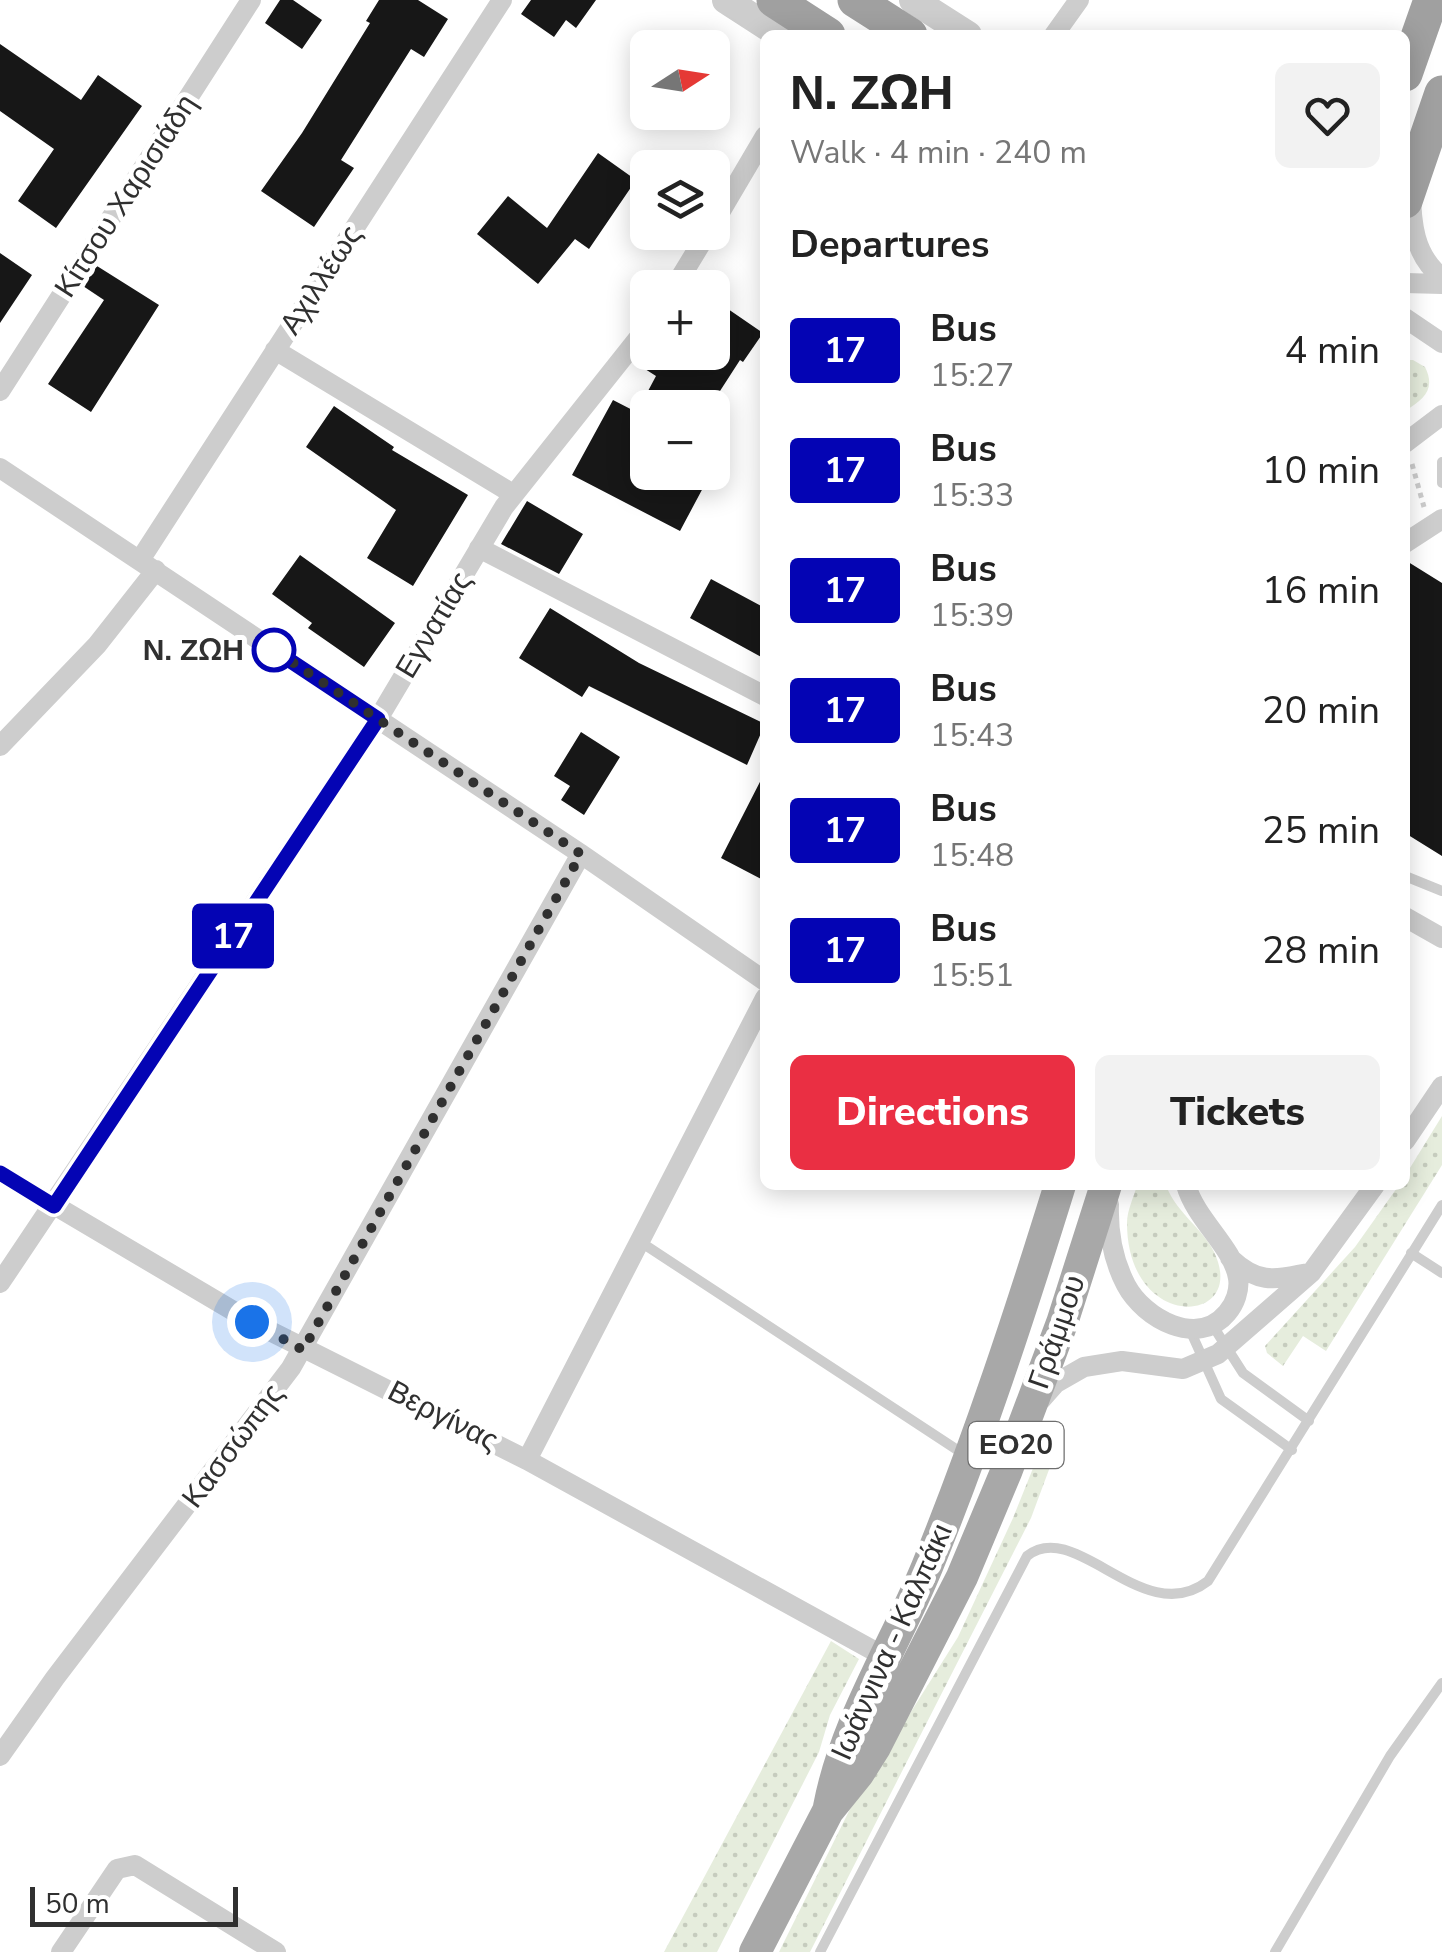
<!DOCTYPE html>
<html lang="en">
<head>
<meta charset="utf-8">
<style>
	body { margin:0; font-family:"Nunito Sans",sans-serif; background:#f2f2f2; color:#222; height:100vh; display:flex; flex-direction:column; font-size:38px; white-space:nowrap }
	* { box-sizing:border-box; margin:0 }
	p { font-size:32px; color:#767676 }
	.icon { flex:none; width:55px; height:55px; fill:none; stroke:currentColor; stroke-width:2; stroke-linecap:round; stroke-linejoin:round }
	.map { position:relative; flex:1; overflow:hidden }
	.panel { position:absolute; left:760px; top:30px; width:650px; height:1160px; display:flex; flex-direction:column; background:#fff; border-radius:15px; box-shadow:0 5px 25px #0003 }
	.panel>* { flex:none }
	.badge { padding:0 20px; border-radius:8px; font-size:35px; line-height:65px }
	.needle { width:65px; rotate:78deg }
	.controls { position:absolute; left:630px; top:30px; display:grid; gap:20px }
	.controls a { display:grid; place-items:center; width:100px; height:100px; border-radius:15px; background:#fff; box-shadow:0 5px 25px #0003; font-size:50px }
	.scale { position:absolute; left:30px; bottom:25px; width:208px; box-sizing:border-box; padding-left:10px; border:5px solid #303030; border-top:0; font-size:28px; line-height:35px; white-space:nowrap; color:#303030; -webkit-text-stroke:8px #fff; paint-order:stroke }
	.you { position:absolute; width:50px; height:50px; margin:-25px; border:8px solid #fff; border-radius:50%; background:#1a73e8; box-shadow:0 0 0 15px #1a73e833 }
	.map>.badge { position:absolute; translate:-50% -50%; box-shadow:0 0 0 5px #fff }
	h2 { padding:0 30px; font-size:38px; line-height:90px }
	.round { display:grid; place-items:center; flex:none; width:105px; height:105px; border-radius:15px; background:#f2f2f2 }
	.summary { display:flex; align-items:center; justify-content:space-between; height:170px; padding:0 30px }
	h1 { font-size:48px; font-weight:800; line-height:75px }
	.cta { display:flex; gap:20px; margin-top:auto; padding:20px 30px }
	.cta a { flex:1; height:115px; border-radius:15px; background:#ea2f43; color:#fff; font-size:40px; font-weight:800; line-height:115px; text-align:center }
	.cta a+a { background:#f2f2f2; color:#222 }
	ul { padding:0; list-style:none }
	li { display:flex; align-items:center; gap:30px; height:120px; padding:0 30px }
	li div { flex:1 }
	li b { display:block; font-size:38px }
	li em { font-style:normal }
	li .badge { min-width:110px; font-weight:700; text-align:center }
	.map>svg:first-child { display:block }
	.grass { fill:url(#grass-dots) }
	.building { fill:#171717 }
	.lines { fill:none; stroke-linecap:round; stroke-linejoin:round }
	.path { stroke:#cdcdcd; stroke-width:5; stroke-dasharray:5 5; stroke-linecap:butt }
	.service { stroke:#cdcdcd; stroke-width:10 }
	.minor { stroke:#cdcdcd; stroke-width:20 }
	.tertiary { stroke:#cdcdcd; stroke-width:28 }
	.primary { stroke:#a8a8a8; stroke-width:32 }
	.trunk { stroke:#a0a0a0; stroke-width:35 }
	.line-casing { stroke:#fff; stroke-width:22 }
	.line { stroke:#0404b4; stroke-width:15 }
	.walk { stroke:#303030; stroke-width:10; stroke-dasharray:0 18 }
	.stop-dot { fill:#fff; stroke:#0404b4; stroke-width:5 }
	.labels { text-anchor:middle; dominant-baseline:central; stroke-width:10; stroke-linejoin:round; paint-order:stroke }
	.shield { fill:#fff; stroke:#6e6e6e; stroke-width:2.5 }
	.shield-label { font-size:28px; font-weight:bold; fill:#303030 }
	.street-label { font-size:30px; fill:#303030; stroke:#fff }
	.stop-label { font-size:30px; font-weight:bold; fill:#303030; stroke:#fff; text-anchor:end }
</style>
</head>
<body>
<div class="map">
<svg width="1442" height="1952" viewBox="0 0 1442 1952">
	<defs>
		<pattern id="grass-dots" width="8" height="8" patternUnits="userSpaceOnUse" patternTransform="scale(2.5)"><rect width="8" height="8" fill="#e6eddd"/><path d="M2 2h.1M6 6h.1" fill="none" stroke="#c6ccbe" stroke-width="1.8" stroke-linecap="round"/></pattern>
	</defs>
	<rect width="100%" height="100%" fill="#fff"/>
	<!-- grass -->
	<path class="grass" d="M1405 360H1413L1425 367C1436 389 1424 399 1405 411Z
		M1442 1116V1165L1326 1351 1303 1336 1283 1366 1267 1353 1265 1346 1355 1247 1399 1185H1405V1176Z
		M1137 1185H1166C1177 1216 1209 1231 1218 1262 1238 1326 1127 1328 1127 1223 1127 1210 1134 1197 1137 1185Z
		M1050 1426 1063 1432 1031 1518 810 1952H779L850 1809 958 1637 1013 1518Z
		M831 1641 859 1659 830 1715 819 1752 717 1952H664Z"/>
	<!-- building -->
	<path class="building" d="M280 0H293L322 20 302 49 265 23Z
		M379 0H418L448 19 424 57 411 49 341 160 354 168 314 227 261 191 302 133 370 23 366 21Z
		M531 0H596L576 28 566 20 554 37 521 14Z
		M0 44 81 100 98 75 142 106 56 228 18 201 54 149 0 111Z
		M598 153 636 180 589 249 575 239 538 284 477 234 508 196 547 228Z
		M0 253 32 275 0 323Z
		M97 266 159 305 91 412 48 384 104 300 83 286Z
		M712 298 763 333 743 362 740 360 709 408H639L656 376 645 369 656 352H712Z
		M613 400 648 418V472H677L704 486 680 531 572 475Z
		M334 406 394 447 392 450 468 495 413 586 367 558 396 510 306 447Z
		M527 501 583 534 559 574 501 544Z
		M300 555 395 623 364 667 308 628 312 623 272 594Z
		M1405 560 1442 583V856L1405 833Z
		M711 579 765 608V659L690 618Z
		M550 608 639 663 765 724 747 765 589 686 582 697 519 658Z
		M581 732 620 757 584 815 561 800 570 786 554 776Z
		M765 772V881L721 858Z"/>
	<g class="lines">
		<!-- path -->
		<path class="path" d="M1412 464 1424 507"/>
		<!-- service -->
		<path class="service" d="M1442 462V483
			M1405 876 1442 891
			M639 1241 965 1455
			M1411 1253 1442 1273
			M1213 1326 1243 1373 1309 1421
			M1190 1330 1221 1399 1292 1450
			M820 1952 1027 1556C1076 1517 1144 1631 1208 1581L1442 1205
			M1275 1952 1390 1756 1442 1683"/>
		<!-- minor -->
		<path class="minor" d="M1054 35 1079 0
			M1411 189C1411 223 1414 255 1442 278
			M712 226 765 136
			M1405 283 1442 284
			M674 288 708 232
			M1405 318 1442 343
			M275 350 513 494
			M0 391 251 0
			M1405 443 1442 415
			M0 468 581 854 765 981
			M1405 543 1442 519
			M479 548 765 696
			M140 560 502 0
			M0 746 97 645 156 570
			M1405 917 1442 938
			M1405 1141 1442 1086
			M0 1173 252 1322 527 1460 887 1658
			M1109 1204C1108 1231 1113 1260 1126 1285 1144 1319 1198 1348 1227 1313 1235 1304 1240 1290 1238 1278 1233 1247 1196 1220 1186 1185
			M1230 1258C1258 1284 1273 1280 1309 1273
			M0 1283 378 719 504 507 648 326
			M1041 1400 1056 1383 1084 1367 1122 1361 1183 1369 1218 1354 1311 1273 1375 1185
			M527 1460 765 998
			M0 1756 55 1678 291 1368 581 854
			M61 1952 117 1869 135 1865 276 1952"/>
		<!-- tertiary -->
		<path class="tertiary" d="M726 0 780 35
			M913 0 968 35"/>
		<!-- primary -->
		<path class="primary" d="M829 1807C845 1722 894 1647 927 1567 978 1442 1020 1314 1060 1185
			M755 1952 828 1811 858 1774 875 1747 962 1577 1006 1472 1062 1323 1106 1185"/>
		<!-- trunk -->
		<path class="trunk" d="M774 0 828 35
			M855 0 910 35
			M1405 74 1431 0
			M1405 201 1442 93"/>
	</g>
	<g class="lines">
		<defs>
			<path id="line" d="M0 1173 54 1206 378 719 274 650"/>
		</defs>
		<!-- line casing -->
		<use href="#line" class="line-casing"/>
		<!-- line -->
		<use href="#line" class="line"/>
		<!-- walk -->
		<path class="walk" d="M252 1322 303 1350 581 854 274 650"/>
	</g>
	<!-- markers -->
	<circle class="stop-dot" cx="274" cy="650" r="20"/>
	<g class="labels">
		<!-- shield labels -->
		<rect class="shield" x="968.5" y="1422" width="95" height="46" rx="8"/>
		<g class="shield-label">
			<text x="1016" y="1445">ΕΟ20</text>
		</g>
		<!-- street labels -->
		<g class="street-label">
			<text transform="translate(126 196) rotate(-57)">Κίτσου Χαρισιάδη</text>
			<text transform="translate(321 280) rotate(-57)">Αχιλλέως</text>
			<text transform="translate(434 625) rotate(-59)">Εγνατίας</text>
			<text transform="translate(1057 1332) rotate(-71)">Γράμμου</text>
			<text transform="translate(443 1416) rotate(27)">Βεργίνας</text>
			<text transform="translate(233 1446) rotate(-53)">Κασσώπης</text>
			<text transform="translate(892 1642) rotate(-66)">Ιωάννινα - Καλπάκι</text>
		</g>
		<!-- stop labels -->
		<g class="stop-label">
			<text x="244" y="650">Ν. ΖΩΗ</text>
		</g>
	</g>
</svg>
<div class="controls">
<a><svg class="needle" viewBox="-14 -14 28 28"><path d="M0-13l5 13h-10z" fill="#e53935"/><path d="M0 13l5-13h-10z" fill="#767676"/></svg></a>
<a><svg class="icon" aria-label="layers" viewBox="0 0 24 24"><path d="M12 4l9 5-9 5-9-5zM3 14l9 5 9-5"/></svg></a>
<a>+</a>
<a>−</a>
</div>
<div class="scale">50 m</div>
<div class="you" style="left:252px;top:1322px"></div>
<b class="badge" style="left:233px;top:936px;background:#0404b4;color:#fff">17</b>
<section class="panel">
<div class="summary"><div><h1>Ν. ΖΩΗ</h1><p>Walk · 4 min · 240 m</p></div><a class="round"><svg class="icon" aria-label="heart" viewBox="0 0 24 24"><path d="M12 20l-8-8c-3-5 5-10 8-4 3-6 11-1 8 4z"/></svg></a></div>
<h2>Departures</h2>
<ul>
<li><span class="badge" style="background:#0404b4;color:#fff">17</span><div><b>Bus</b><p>15:27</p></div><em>4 min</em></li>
<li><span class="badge" style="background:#0404b4;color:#fff">17</span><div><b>Bus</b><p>15:33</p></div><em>10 min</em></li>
<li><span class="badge" style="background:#0404b4;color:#fff">17</span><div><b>Bus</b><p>15:39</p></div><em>16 min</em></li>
<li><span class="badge" style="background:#0404b4;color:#fff">17</span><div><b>Bus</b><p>15:43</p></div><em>20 min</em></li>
<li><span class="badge" style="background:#0404b4;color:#fff">17</span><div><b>Bus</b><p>15:48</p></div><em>25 min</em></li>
<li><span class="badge" style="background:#0404b4;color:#fff">17</span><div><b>Bus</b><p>15:51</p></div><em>28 min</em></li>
</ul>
<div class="cta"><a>Directions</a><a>Tickets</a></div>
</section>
</div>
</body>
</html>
